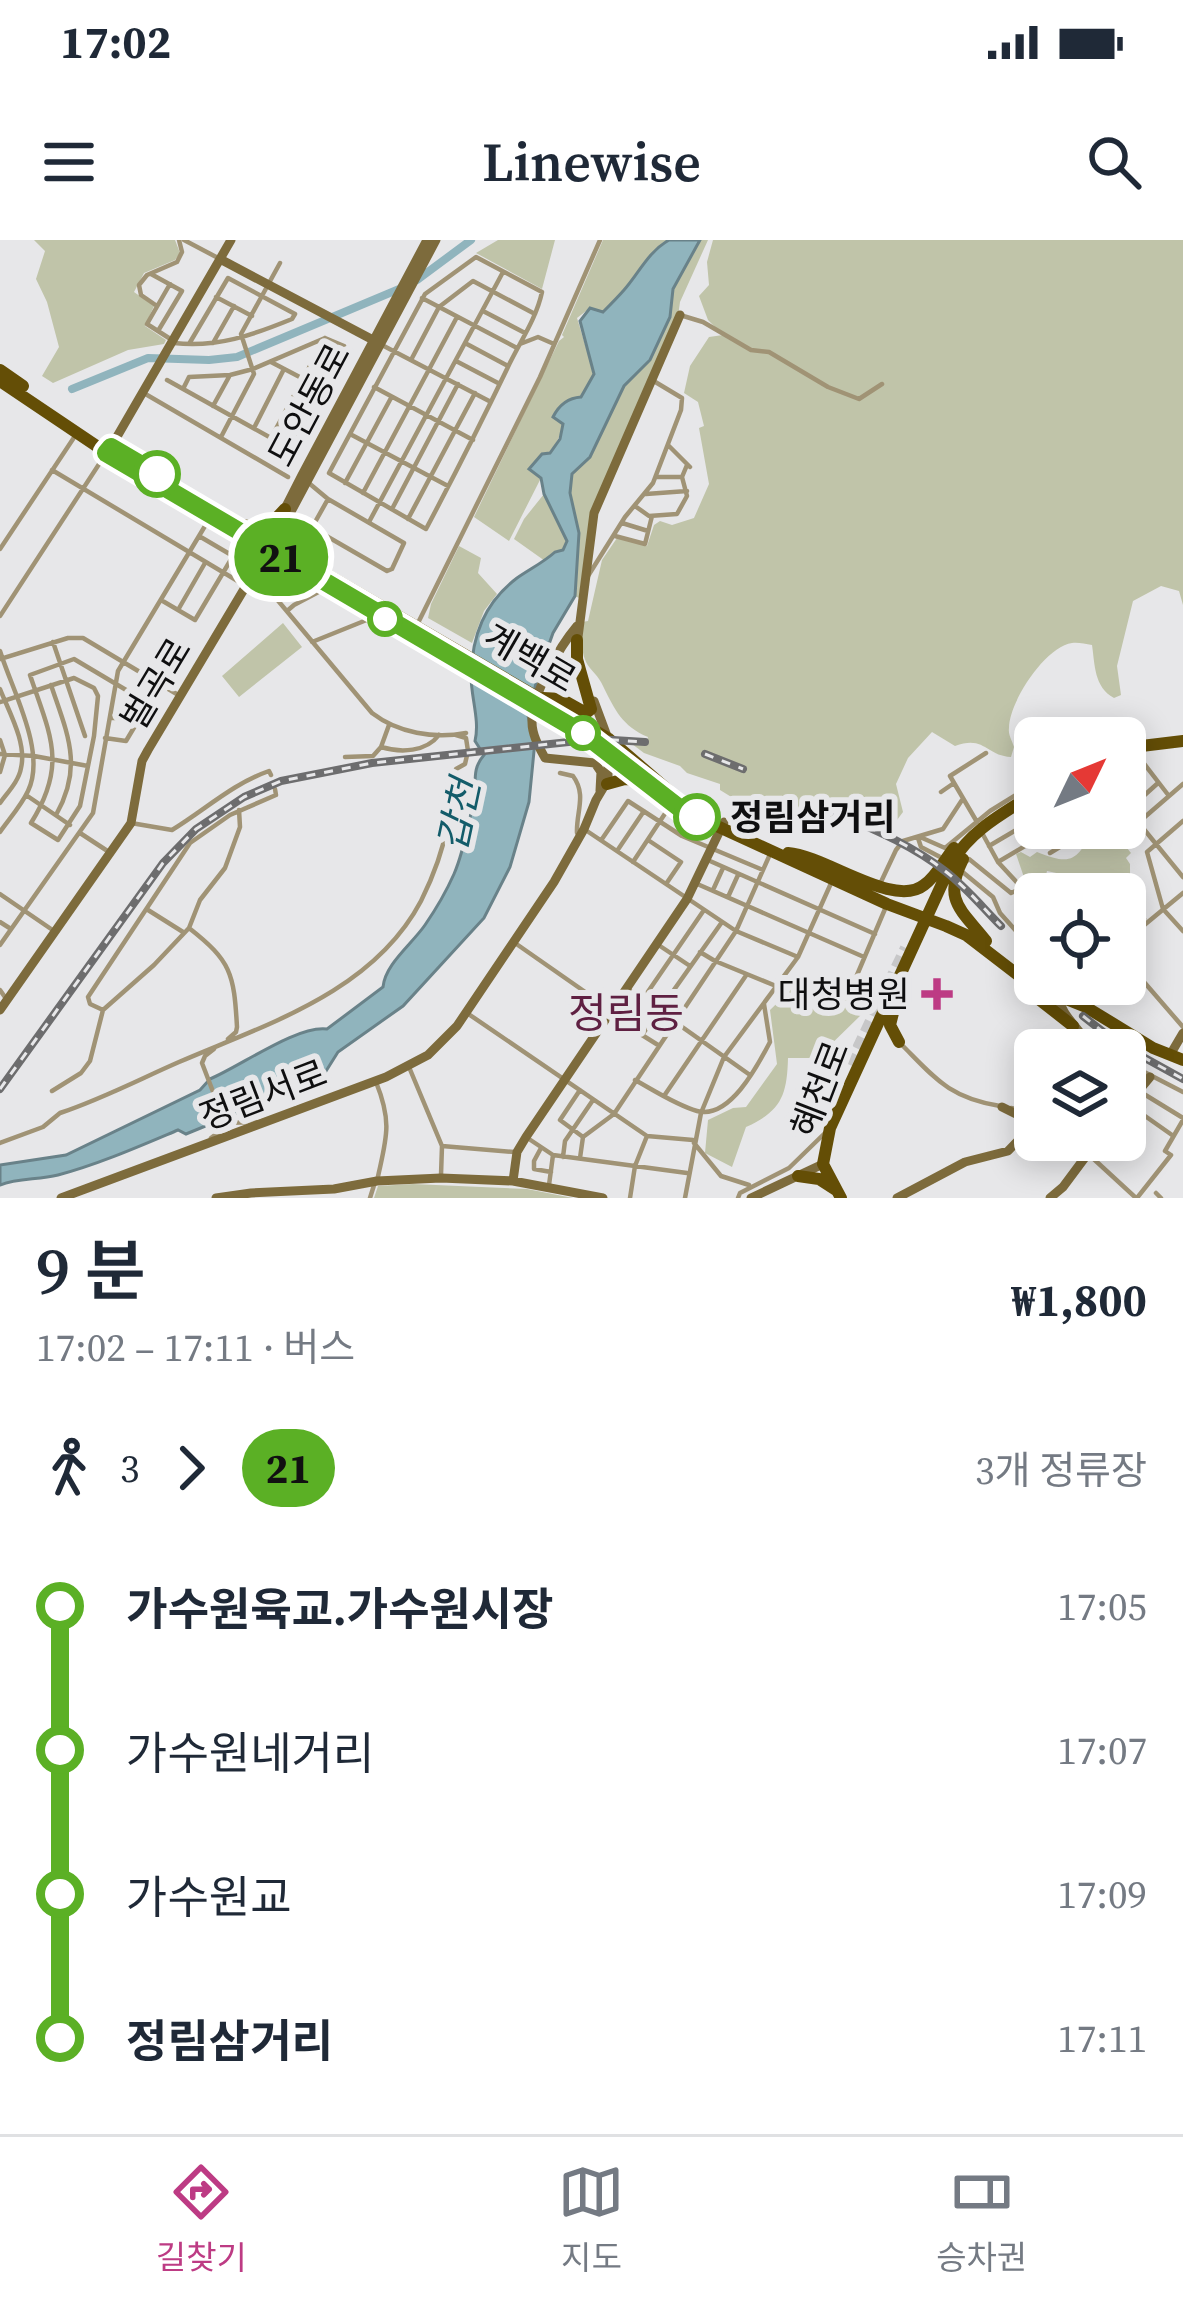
<!DOCTYPE html>
<html lang="ko">
<head>
<meta charset="utf-8">
<style>
	body { margin:0; font-family:"Source Serif 4","Noto Sans KR",serif; background:#f2f2f3; color:#1f2937; height:100vh; display:flex; flex-direction:column; font-size:45px; white-space:nowrap }
	* { box-sizing:border-box; margin:0 }
	p { font-size:39px; color:#747a83 }
	.icon { flex:none; width:66px; height:66px; fill:none; stroke:currentColor; stroke-width:2; stroke-linecap:round; stroke-linejoin:round }
	.map { position:relative; height:958px; overflow:hidden }
	.sheet { display:flex; flex-direction:column; background:#fff; flex:1 }
	.sheet>* { flex:none }
	.badge { padding:0 24px; border-radius:39px; font-size:42px; line-height:78px }
	.needle { width:78px; rotate:47deg }
	.tools { position:absolute; left:1014px; top:477px; display:grid; gap:24px }
	.tools a { display:grid; place-items:center; width:132px; height:132px; border-radius:18px; background:#fff; box-shadow:0 6px 30px #0003; font-size:60px }
	.map>.badge { position:absolute; translate:-50% -50%; box-shadow:0 0 0 6px #fff }
	.legs { display:flex; align-items:center; gap:18px; height:132px; padding:0 36px; font-size:39px }
	.legs p { margin-inline-start:auto }
	.summary { display:flex; align-items:center; justify-content:space-between; height:204px; padding:0 36px }
	h1 { font-size:66px; font-weight:600; line-height:90px }
	ul { padding:0 36px; list-style:none }
	li { display:flex; align-items:center; gap:42px; height:144px; font-size:45px }
	li i { display:grid; place-items:center; width:18px; height:100%; margin:0 15px; background:currentColor }
	li i::after { content:''; width:30px; height:30px; margin:-15px; border:9px solid; border-radius:50%; background:#fff }
	li p { margin-inline-start:auto }
	li:first-child i { background:linear-gradient(#0000 50%,currentColor 0) }
	li:last-child i { background:linear-gradient(currentColor 50%,#0000 0) }
	.status { display:flex; justify-content:space-between; align-items:center; height:84px; padding:0 60px; background:#fff; direction:ltr }
	.status svg { height:33px; fill:currentColor }
	header { display:flex; justify-content:space-between; align-items:center; height:156px; padding:0 36px; background:#fff; font-size:54px; font-weight:600 }
	.menu { display:flex; justify-content:space-around; align-items:center; height:168px; border-top:3px solid #e0e1e3; background:#fff; font-size:33px; color:#747a83 }
	.menu a { display:grid; justify-items:center; gap:6px }
	.menu .active { color:#bd3b84 }
	.map>svg:first-child { display:block }
	.green { fill:#c0c4a9 }
	.water { fill:#90b4bd; stroke:#698289; stroke-width:3 }
	.lines { fill:none; stroke-linecap:round; stroke-linejoin:round }
	.river { stroke:#90b4bd; stroke-width:8 }
	.primary-tunnel { stroke:#c7c7c8; stroke-width:12; stroke-dasharray:12 6; stroke-linecap:butt }
	.street { stroke:#a09375; stroke-width:4.5 }
	.secondary { stroke:#7d6b3c; stroke-width:9 }
	.primary { stroke:#644e06; stroke-width:12 }
	.rail-casing { stroke:#6d6d6e; stroke-width:8 }
	.rail { stroke:#e7e7e9; stroke-width:3; stroke-dasharray:9; stroke-linecap:butt }
	.line-1-casing { stroke:#fff; stroke-width:27 }
	.line-1 { stroke:#5bb025; stroke-width:18 }
	.stop-1-dot { fill:#fff; stroke:#5bb025; stroke-width:6 }
	.poi-dot { fill:#bd3b84; stroke:#e7e7e9; stroke-width:4.5 }
	.labels { text-anchor:middle; dominant-baseline:central; stroke-width:12; stroke-linejoin:round; paint-order:stroke }
	.street-label { font-size:36px; fill:#0f0f10; stroke:#e7e7e9 }
	.stop-label { font-size:36px; font-weight:bold; fill:#0f0f10; stroke:#e7e7e9; text-anchor:start }
	.poi-label { font-size:36px; fill:#0f0f10; stroke:#e7e7e9; text-anchor:end }
	.water-label { font-size:39px; font-style:italic; fill:#135c6a; stroke:#e7e7e9 }
	.quarter-label { font-size:42px; fill:#5f2042; stroke:#e7e7e9 }
</style>
</head>
<body>
<div class="status"><b>17:02</b><svg viewBox="0 0 49 12"><path d="M0 12V9h3v3zM5 12V6h3v6zM10 12V3h3v9zM15 12V0h3v12zM26 1h20v11H26zM47 4h2v5h-2z"/></svg></div>
<header><svg class="icon" aria-label="menu" viewBox="0 0 24 24"><path d="M4 6h16M4 12h16M4 18h16"/></svg>Linewise<svg class="icon" aria-label="search" viewBox="0 0 24 24"><circle cx="10" cy="10" r="6"/><path d="M15 15l6 6"/></svg></header>
<div class="map">
<svg width="1183" height="958" viewBox="0 0 1183 958">
	<rect width="100%" height="100%" fill="#e7e7e9"/>
	<!-- green -->
	<path class="green" d="M34 0H175L180 13 175 20 144 33 134 52 154 66 145 86 166 100 164 104 128 110 53 143 42 136 59 107 47 62 36 39 45 11Z
		M498 0H555L542 49 476 13Z
		M603 0H669C648 12 639 33 624 51 617 58 610 65 603 73L590 68 577 78 594 134 581 157C568 158 559 165 553 176L563 183C559 206 547 216 530 230L541 238 509 301 474 277 559 101 564 97 562 95Z
		M700 0H708L680 62 678 76 591 271 579 358 575 356 579 293 570 253 572 234 590 217 624 146 650 119 670 77 673 49Z
		M713 0H1183V365L1179 351 1161 346 1133 361 1117 426 1121 455 1114 458C1094 447 1095 425 1092 405 1085 404 1078 402 1072 403 1045 407 1009 462 1009 488 1008 495 1012 500 1014 507L1011 517C986 516 985 495 955 506L932 492 908 518 896 544 903 572 888 592 837 567 832 576 844 581 827 582 823 592 809 596 777 576 733 558 720 550V544L687 533 680 526 644 513 632 504 646 505 648 497C622 486 615 470 603 446 599 436 590 430 586 422 580 409 582 395 582 382L588 381 602 320 617 298 647 306 654 285 660 281 672 285 694 278 709 244 699 188 704 186 698 162 684 153 690 126 709 97 723 95 708 80 699 56 709 45 707 22Z
		M544 254 567 300 563 310 555 312 545 321 514 299 524 279Z
		M459 306 481 318 478 333 497 354 484 371 472 403 428 378 431 364Z
		M283 383 302 407 239 457 222 436Z
		M1096 588H1118L1123 603 1131 613 1126 618 1130 624V636L1119 642 1094 641 1081 654H1067L1061 634 1047 631 1045 639 1033 638 1027 646 1016 614 1021 612 1030 617 1037 612C1076 628 1076 617 1096 588Z
		M802 739 806 771 843 757 855 762 862 774 817 818H788C787 856 781 871 746 887L732 927 705 913 708 880 733 868 746 867 777 824 770 770Z
		M413 944 527 949 573 958H374L378 946Z"/>
	<!-- water -->
	<path class="water" d="M669 0H700L673 49 670 77 650 120 624 146 590 217 572 234 570 253 579 293 575 356 553 393 538 435 528 476 535 501 529 562 510 627 484 678 403 766 338 812 321 839 186 894 178 890C140 906 99 924 58 935 38 940 18 938 0 945V925L66 915 200 850 210 839C241 826 297 785 327 789L383 747C385 724 412 704 425 685 436 669 446 652 454 634 464 611 468 585 474 560 477 542 471 530 484 515L475 501C480 481 471 457 471 436 472 396 484 363 517 338 530 329 544 322 555 312L563 310 567 301 544 254 541 238 529 229 542 214 550 213 560 199 563 184 553 177C559 165 567 158 581 157L594 134 580 81 590 68 603 72C610 65 617 58 624 50 639 33 648 12 669 0Z"/>
	<g class="lines">
		<!-- river -->
		<path class="river" d="M417 40 471 0
			M72 149 148 118 209 120 237 117 404 47"/>
		<!-- primary-tunnel -->
		<path class="primary-tunnel" d="M850 825 906 708"/>
		<!-- street -->
		<path class="street" d="M184 0 220 19
			M476 17 542 52C536 80 519 103 507 129 481 183 454 236 426 289L329 233 425 54Z
			M151 34 182 51 158 91
			M170 44 147 84 172 100
			M216 57 252 76
			M422 58 517 108
			M157 66 141 55 139 45 147 35 177 22 182 12 179 0
			M483 71 525 93
			M680 75 703 82 751 110 769 112 828 147 859 159 882 144
			M174 103C217 108 253 95 292 79L295 74 228 38 189 104
			M213 103 234 66
			M465 103 508 126
			M380 104 491 162
			M520 104 538 97 554 104
			M411 120 439 67 473 41 535 74
			M456 121 498 143
			M271 122 334 155
			M167 140 289 208 344 106 325 98 253 129 230 135 189 137 183 149
			M374 147 473 200
			M142 152 288 237
			M213 166 230 135
			M254 188 284 129
			M350 194 448 246
			M221 197 254 134 241 94 280 23
			M271 198 325 98
			M668 205 690 227
			M52 230 246 346
			M656 237H680
			M345 243 391 158
			M310 244 328 259 404 303 392 329 387 331 316 290 314 284 328 259
			M363 253 457 77
			M646 254 687 251
			M635 266 649 276 677 274 687 256 682 237 687 225
			M392 269 458 144
			M408 279 475 153
			M369 282 503 32
			M622 283 648 291
			M615 296 645 304 652 276
			M0 309 77 193
			M254 332 372 473C398 493 434 499 466 493
			M588 336 625 277 653 243 681 170 682 158 652 140
			M161 360 195 380 233 316 199 296
			M178 370 205 323
			M287 371 294 365 328 347
			M0 376 105 215
			M417 385 540 137 600 0
			M53 402 85 496
			M312 402 379 375
			M0 411C12 450 47 512 28 551 21 566 9 579 0 592
			M0 419 68 398H83L180 456
			M51 445C67 493 84 526 56 575
			M0 449C9 472 27 503 21 528 19 541 7 553 0 563
			M0 462C24 454 49 446 74 438L94 448 98 456 94 496 80 566 58 600 31 583C68 524 50 495 30 435L74 419 148 463
			M110 478H118L132 454
			M105 498 126 501 160 444
			M0 500 5 515 0 532
			M381 507C401 513 426 512 439 495
			M1132 508 1169 556
			M0 514 34 516 88 526
			M345 517 373 516 381 507 389 485
			M560 533 573 536C587 555 576 572 577 593L581 595
			M941 552 954 543
			M26 555 70 585
			M1125 566 1183 637
			M1128 570 1158 543
			M1183 581 1147 612 1163 669 1183 691
			M977 582 950 536 986 513
			M1139 582 1183 544
			M131 583 172 590C205 570 232 544 269 531L271 535
			M584 589 736 691 798 717
			M981 591 998 622 1035 662
			M80 593 109 612
			M920 597 945 608 990 571 1035 543
			M918 598 921 607 944 619
			M602 599 628 561 682 596 763 630
			M648 600 681 622 666 644
			M989 606 1035 579
			M617 611 644 571
			M1050 613 1091 588
			M710 621 875 694
			M967 621 969 619 1011 653 1020 649
			M633 622 672 563
			M998 622 1055 588
			M959 629 993 657 1000 673 1035 712
			M695 643 864 717
			M880 644 896 610 903 601 943 589 962 560
			M713 650 723 628
			M0 654 54 691
			M1098 654 1112 643 1122 654
			M728 657 738 635
			M1125 658 1144 679
			M148 670 183 692
			M0 682 11 689
			M189 688C231 721 234 733 237 787L236 792 228 799
			M1125 689 1140 675
			M1125 701 1183 653
			M515 703 611 770
			M0 705 93 573 118 431 211 276
			M660 706 690 726
			M700 712 715 721 776 746
			M1125 720 1183 787
			M878 745 857 735 885 669
			M627 748 750 835
			M0 750 7 760
			M1064 753 1073 744
			M643 759 704 670
			M103 770 90 764 88 757 190 603 230 575 276 555 275 549
			M467 773 647 896 693 900
			M901 804C935 838 949 858 1000 866
			M658 805 642 795 722 682
			M214 809 205 816 202 823 225 883
			M1125 822 1183 852
			M409 827 442 906 441 935
			M635 840C655 851 676 865 697 871 729 880 757 827 770 802L764 764
			M376 842C393 884 386 899 377 941
			M580 850 560 880 583 897
			M52 851 81 833 90 821 103 770 154 725 189 688 200 660 225 628 240 587 239 570
			M1139 851 1183 878
			M664 856 747 734
			M1128 864 1172 895
			M1011 868 1035 872
			M526 897 553 915 687 933
			M211 898 224 888 225 883 257 882
			M1073 900 1136 958
			M0 903 43 887 60 873C102 859 140 839 179 822 267 784 373 752 421 661 433 637 443 610 448 583 451 565 448 545 456 529L465 524 468 511 466 498 456 495
			M694 903 721 936 749 945
			M442 906 514 912
			M541 908 534 921V929L551 932
			M563 917 565 901 593 860
			M580 918 583 897 614 874 736 691 771 612
			M549 945 553 915
			M1156 953 1161 958
			M370 958 375 942
			M630 958 635 926 647 896
			M685 958 701 873 724 817 798 717 832 641
			M738 958 740 953 789 928 826 892
			M1137 958 1171 915 1165 911 1183 880"/>
		<!-- secondary -->
		<path class="secondary" d="M220 19 375 101
			M111 207 231 0
			M286 281 436 0
			M577 386C560 406 531 456 532 482 532 495 539 507 545 518L595 523 601 532 600 551
			M577 405 594 273 680 75
			M594 461 607 496
			M1058 756C1062 779 1083 789 1090 810
			M0 770 131 583 142 521 148 510 268 309 272 294 302 235 427 0
			M1170 815 1183 793
			M1002 867 1026 879 1028 885 1024 894
			M1125 867 1150 837
			M513 941 517 912 526 897 687 659 724 582
			M61 958 386 837 428 815 457 786 554 642 584 589 596 560 608 540V523L594 509
			M216 958 251 953 334 949 377 941 441 938 513 941 603 958
			M751 958 823 924
			M897 958 965 922 1008 911 1035 883
			M1050 958 1063 947 1098 900"/>
		<!-- primary -->
		<path class="primary" d="M0 130 23 146
			M0 141 107 213 584 494 682 570 887 664 946 686 966 695 1031 745 1086 767 1153 808 1183 820
			M287 278 284 300 302 317
			M242 285 266 289 285 269
			M295 316 609 499 668 550
			M543 458 561 459 586 473 591 469 577 419V400
			M1125 508 1183 501
			M607 544 625 539 641 540
			M788 613C826 616 894 669 924 645 937 636 944 620 954 608
			M963 619C942 661 962 670 986 701
			M1022 746 1073 786
			M895 765 890 785 899 802
			M798 936 819 939 836 950
			M841 958 823 924 830 888 952 622C972 589 1004 573 1035 553"/>
		<defs>
			<path id="rail" d="M705 514 743 529
				M834 572C873 589 912 605 945 631 966 647 983 668 1001 686
				M1083 776 1116 802 1183 839
				M0 849 163 623 196 589 244 557 281 541 372 523 597 499 645 502"/>
		</defs>
		<!-- rail casing -->
		<use href="#rail" class="rail-casing"/>
		<!-- rail -->
		<use href="#rail" class="rail"/>
	</g>
	<g class="lines">
		<defs>
			<path id="line-1" d="M157 234 111 207 106 213 584 494 682 570 697 577"/>
		</defs>
		<!-- line-1 casing -->
		<use href="#line-1" class="line-1-casing"/>
		<!-- line-1 -->
		<use href="#line-1" class="line-1"/>
	</g>
	<!-- markers -->
	<g class="stop-1-dot">
		<circle cx="157" cy="234" r="21"/>
		<circle cx="385" cy="379" r="15"/>
		<circle cx="583" cy="493" r="15"/>
		<circle cx="697" cy="577" r="21"/>
	</g>
	<path class="poi-dot" d="M931 736h12v12h12v12h-12v12h-12v-12h-12v-12h12z"/>
	<g class="labels">
		<!-- street labels -->
		<g class="street-label">
			<text transform="translate(309 165) rotate(-62)">도안동로</text>
			<text transform="translate(530 418) rotate(30)">계백로</text>
			<text transform="translate(156 444) rotate(-59)">벌곡로</text>
			<text transform="translate(820 849) rotate(-69)">혜천로</text>
			<text transform="translate(263 855) rotate(-21)">정림서로</text>
		</g>
		<!-- stop labels -->
		<g class="stop-label">
			<text x="730" y="577">정림삼거리</text>
		</g>
		<!-- poi labels -->
		<g class="poi-label">
			<text x="910" y="754">대청병원</text>
		</g>
		<!-- water labels -->
		<g class="water-label">
			<text transform="translate(459 575) rotate(-78)">갑천</text>
		</g>
		<!-- quarter labels -->
		<g class="quarter-label">
			<text x="626" y="773">정림동</text>
		</g>
	</g>
</svg>
<div class="tools">
<a><svg class="needle" viewBox="-14 -14 28 28"><path d="M0-13l5 13h-10z" fill="#e53935"/><path d="M0 13l5-13h-10z" fill="#747a83"/></svg></a>
<a><svg class="icon" aria-label="locate" viewBox="0 0 24 24"><circle cx="12" cy="12" r="6"/><path d="M12 2v4M12 18v4M2 12h4M18 12h4"/></svg></a>
<a><svg class="icon" aria-label="layers" viewBox="0 0 24 24"><path d="M12 4l9 5-9 5-9-5zM3 14l9 5 9-5"/></svg></a>
</div>
<b class="badge" style="left:281px;top:317px;background:#5bb025;color:#111">21</b>
</div>
<section class="sheet">
<div class="summary"><div><h1>9 분</h1><p>17:02 – 17:11 · 버스</p></div><b>₩1,800</b></div>
<div class="legs"><svg class="icon" aria-label="walk" viewBox="0 0 24 24"><circle cx="13" cy="4" r="2"/><path d="M13 8l-2 6 4 7M11 14l-3 7M7 12l3-4h3l4 4"/></svg>3<svg class="icon" aria-label="forward" viewBox="0 0 24 24"><path d="M9 5l7 7-7 7"/></svg><b class="badge" style="background:#5bb025;color:#111">21</b><p>3개 정류장</p></div>
<ul>
<li><i style="color:#5bb025"></i><b>가수원육교.가수원시장</b><p>17:05</p></li>
<li><i style="color:#5bb025"></i><span>가수원네거리</span><p>17:07</p></li>
<li><i style="color:#5bb025"></i><span>가수원교</span><p>17:09</p></li>
<li><i style="color:#5bb025"></i><b>정림삼거리</b><p>17:11</p></li>
</ul>
</section>
<nav class="menu">
<a class="active"><svg class="icon" aria-label="directions" viewBox="0 0 24 24"><path d="M12 3l9 9-9 9-9-9zM9 14v-3h6M13 9l2 2-2 2"/></svg>길찾기</a>
<a><svg class="icon" aria-label="map" viewBox="0 0 24 24"><path d="M3 6l6-2 6 2 6-2v14l-6 2-6-2-6 2zM9 4v14M15 6v14"/></svg>지도</a>
<a><svg class="icon" aria-label="tickets" viewBox="0 0 24 24"><path d="M3 7h18v10H3zM15 7v10"/></svg>승차권</a>
</nav>
</body>
</html>
